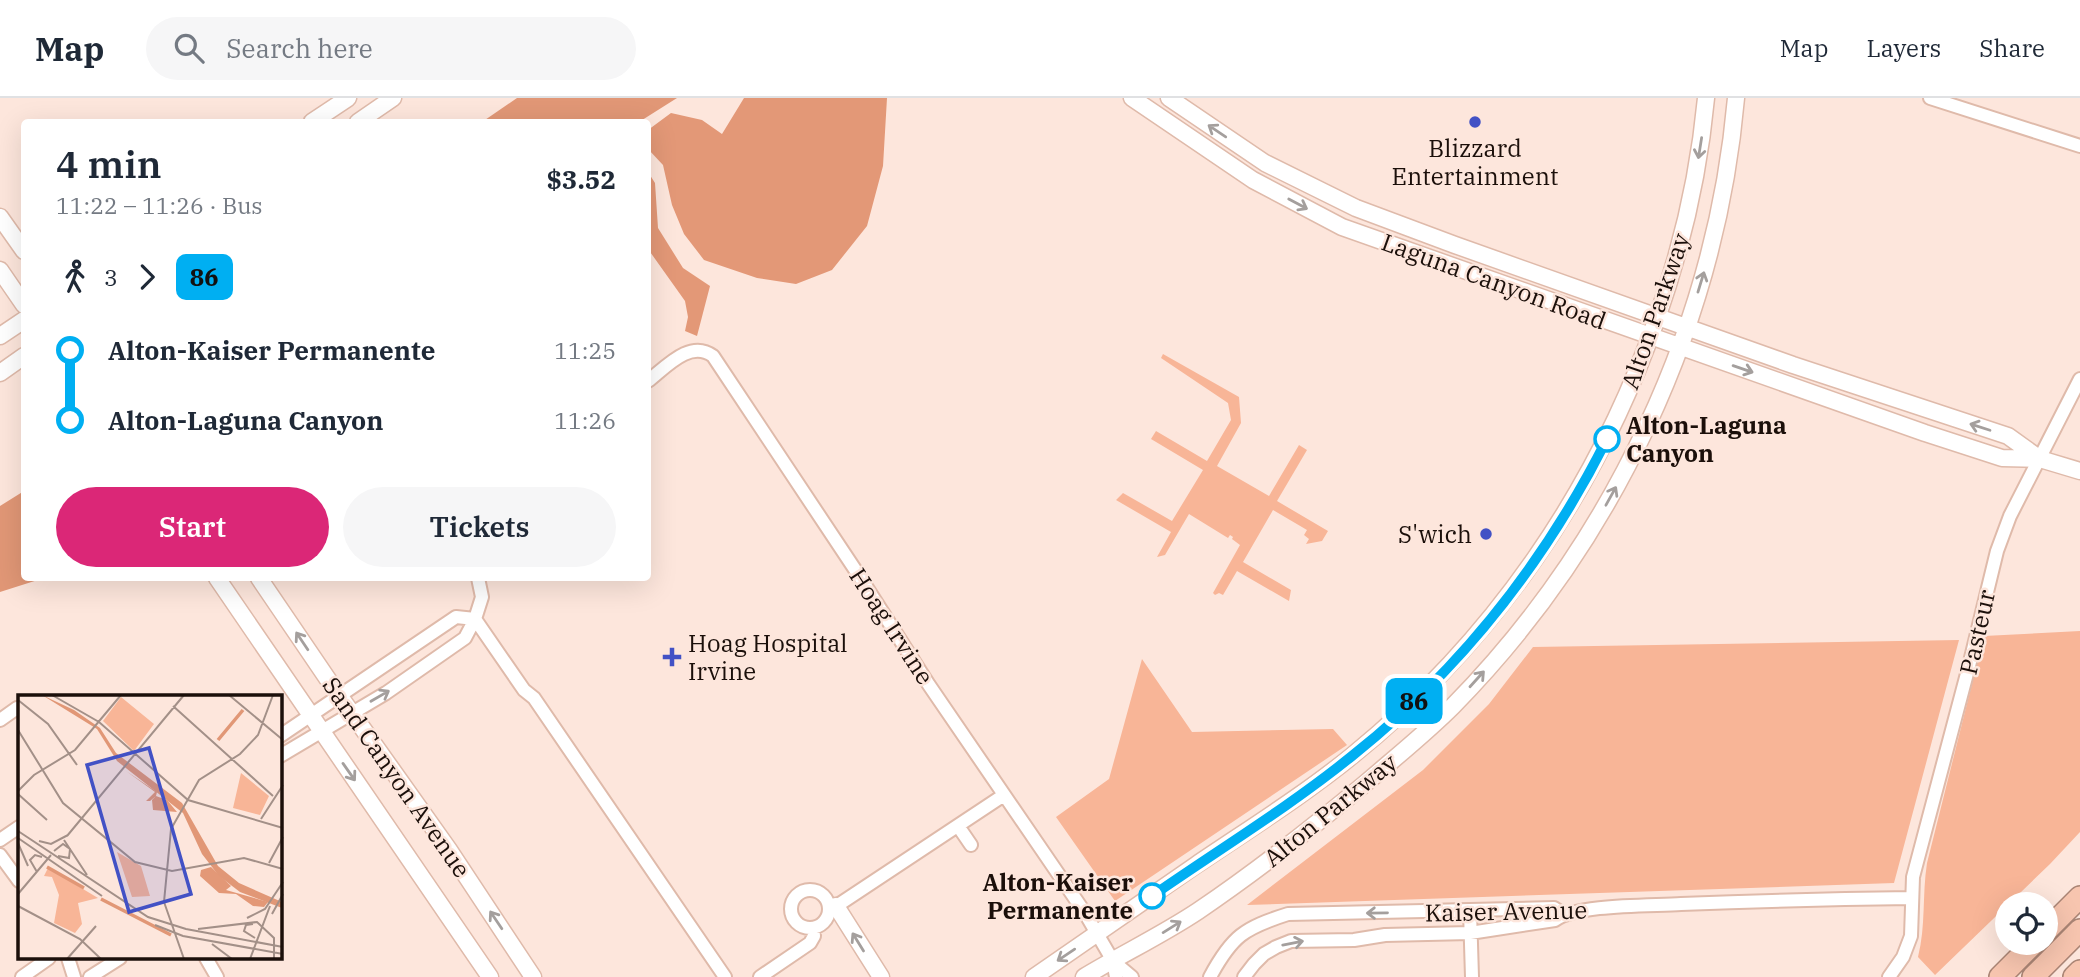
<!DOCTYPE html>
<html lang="en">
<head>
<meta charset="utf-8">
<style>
	body { margin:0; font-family:"IBM Plex Serif",serif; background:#f6f6f7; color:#1f2937; height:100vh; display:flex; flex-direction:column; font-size:26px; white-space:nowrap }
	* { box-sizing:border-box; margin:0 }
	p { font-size:23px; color:#747a83 }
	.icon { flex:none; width:38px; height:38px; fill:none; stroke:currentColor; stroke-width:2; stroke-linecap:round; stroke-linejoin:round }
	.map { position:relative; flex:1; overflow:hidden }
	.panel { position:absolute; left:21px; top:21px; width:630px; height:462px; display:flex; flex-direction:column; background:#fff; border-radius:7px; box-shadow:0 7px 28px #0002 }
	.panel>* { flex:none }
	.badge { padding:0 14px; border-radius:10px; font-size:24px; line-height:46px }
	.fabs { position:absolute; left:1995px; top:794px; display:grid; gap:14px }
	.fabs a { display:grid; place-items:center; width:63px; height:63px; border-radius:50%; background:#fff; box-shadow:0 7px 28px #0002; font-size:35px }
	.map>.badge { position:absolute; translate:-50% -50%; box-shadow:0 0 0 4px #fff }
	.legs { display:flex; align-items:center; gap:10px; height:77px; padding:0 35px; font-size:23px }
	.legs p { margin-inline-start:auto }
	.head { display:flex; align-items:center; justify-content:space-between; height:119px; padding:0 35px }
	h1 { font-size:38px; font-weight:600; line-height:52px }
	.cta { display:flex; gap:14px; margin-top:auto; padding:14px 35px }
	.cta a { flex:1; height:80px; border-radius:42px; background:#db2777; color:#fff; font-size:28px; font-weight:600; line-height:80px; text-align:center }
	.cta a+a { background:#f6f6f7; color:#1f2937 }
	ul { padding:0 35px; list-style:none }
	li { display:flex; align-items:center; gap:24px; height:70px; font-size:26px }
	li i { display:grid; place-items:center; width:10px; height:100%; margin:0 9px; background:currentColor }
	li i::after { content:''; width:18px; height:18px; margin:-9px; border:5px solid; border-radius:50%; background:#fff }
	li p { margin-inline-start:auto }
	li:first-child i { background:linear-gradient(#0000 50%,currentColor 0) }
	li:last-child i { background:linear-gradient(currentColor 50%,#0000 0) }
	header { display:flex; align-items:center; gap:42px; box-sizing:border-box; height:98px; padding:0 35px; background:#fff; border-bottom:2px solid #e0e1e3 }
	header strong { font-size:33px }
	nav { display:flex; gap:38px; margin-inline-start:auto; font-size:24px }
	.search { width:490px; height:63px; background:#f6f6f7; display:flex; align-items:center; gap:18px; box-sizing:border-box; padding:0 24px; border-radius:38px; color:#747a83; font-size:26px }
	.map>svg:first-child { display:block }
	.green { fill:#f8b597 }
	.forest { fill:#e39877 }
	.water { fill:#e19776 }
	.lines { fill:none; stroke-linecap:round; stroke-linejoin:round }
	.minor-casing { stroke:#dfbaaa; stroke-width:16 }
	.secondary-casing { stroke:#dfbaaa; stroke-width:19 }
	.motorway-casing { stroke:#aa8575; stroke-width:24 }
	.minor { stroke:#fff; stroke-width:12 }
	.secondary { stroke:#fff; stroke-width:16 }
	.motorway { stroke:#f7c5af; stroke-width:21 }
	.oneway { stroke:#a49f9d }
	.line-1-casing { stroke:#fff; stroke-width:16 }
	.line-1 { stroke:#00aff2; stroke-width:10 }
	.poi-dot { fill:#4251c5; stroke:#fde6dc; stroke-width:2.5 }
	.stop-1-dot { fill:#fff; stroke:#00aff2; stroke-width:3.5 }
	.labels { text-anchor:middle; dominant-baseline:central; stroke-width:5; stroke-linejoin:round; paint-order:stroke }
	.poi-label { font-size:24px; fill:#1b0f0a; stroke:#fde6dc }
	.street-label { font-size:24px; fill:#1b0f0a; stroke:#fde6dc }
	.stop-label { font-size:24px; font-weight:bold; fill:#1b0f0a; stroke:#fde6dc; text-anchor:start }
	.inset-river { fill:none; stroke:#e19776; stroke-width:3.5 }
	.inset-road { fill:none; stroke:#a39088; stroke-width:2 }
	.view { fill:#4251c5; fill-opacity:0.15; stroke:#4251c5; stroke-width:3.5 }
	.inset-edge { fill:none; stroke:#1b0f0a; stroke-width:3.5 }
</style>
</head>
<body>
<header>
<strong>Map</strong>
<div class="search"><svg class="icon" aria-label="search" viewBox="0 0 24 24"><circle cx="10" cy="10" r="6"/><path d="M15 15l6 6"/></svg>Search here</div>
<nav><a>Map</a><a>Layers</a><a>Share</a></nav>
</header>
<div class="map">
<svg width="2080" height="879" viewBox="0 0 2080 879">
	<rect width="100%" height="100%" fill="#fde6dc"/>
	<!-- green -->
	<path class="green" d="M1163 256 1239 299 1241 325 1217 368 1269 398 1299 347 1307 352 1277 403 1328 433 1322 443 1306 446 1309 441 1304 437 1307 432 1273 412 1243 464 1291 492 1289 503 1237 473 1223 497 1219 495 1215 497 1213 495 1240 447 1232 441 1233 439 1230 437 1228 440 1189 416 1165 457 1157 459 1171 434 1116 402 1123 395 1172 423 1203 372 1151 341 1156 333 1207 363 1231 322 1228 305 1161 260Z
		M2080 533V734L2050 766 1935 877 1918 859C1926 828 1922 797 1927 765L1984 538Z
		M1959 542 1894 785 1247 807 1423 672 1489 606 1533 549Z
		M1142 561 1192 634 1333 631 1347 647 1115 803 1056 719 1109 681Z"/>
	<!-- forest -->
	<path class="forest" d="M744 0H887L883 68 867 128 832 172 796 186 757 180 704 162 684 136 672 107 663 67 648 51V32L671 15 702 22 722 36Z
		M648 74 655 85 658 130 683 170 710 188 697 238 685 233 688 219 685 203 648 151Z"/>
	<!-- water -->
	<path class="water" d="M517 0H677L639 24H482Z
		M24 393V480H44L0 494V408Z"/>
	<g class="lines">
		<defs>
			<path id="minor" d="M1930 0 2080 48
				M648 283C666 269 690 241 713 258L858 476 929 587 1085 815 1113 863 1116 879
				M475 521 524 592 534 600 725 879
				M0 622 17 610
				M280 638 456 519 475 521
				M280 658 386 595 465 540 475 521 482 499 478 480
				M958 728 971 747
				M0 742 19 729
				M0 757 19 783
				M791 811a19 19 0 1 1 38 0a19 19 0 1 1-38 0Z
				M829 813 1004 697
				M1470 813 1472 879
				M68 860 74 879
				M206 860 217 879
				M1113 863 1132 879
				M22 879 49 860
				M90 879 120 860
				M760 879 810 845 814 838 813 830
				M1210 879C1232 838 1244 830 1288 816L1554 810 1563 816
				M1244 879 1254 866 1264 856 1276 849 1291 843 1354 842 1385 837 1470 835 1555 822C1577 806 1651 808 1681 806 1758 803 1835 801 1912 800
				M1889 879 1903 859 1911 838 1913 779 1969 568 1997 453 2010 418 2080 281"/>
			<path id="secondary" d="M1132 0 1253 82 1342 129 1925 335 2002 360 2040 361 2080 373
				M1169 0 1265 65 1356 110 1455 147 1793 267 2008 338 2040 361
				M312 24 348 0
				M358 24 393 0
				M0 119 24 153
				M0 172 24 207
				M0 238 24 222
				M0 275 24 258
				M217 480 490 879
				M259 480 329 583 449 752 533 879
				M836 808 881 879
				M1034 879C1088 842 1142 804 1196 767 1249 731 1304 697 1353 657 1494 542 1597 392 1657 220 1682 149 1699 75 1706 0
				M1084 879C1122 856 1162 837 1198 813 1257 773 1313 729 1367 684 1396 659 1426 635 1453 608 1613 445 1716 227 1736 0"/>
			<path id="motorway" d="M2046 833 2080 799
				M2000 879 2034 845
				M2033 879 2080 832
				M2074 879 2080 873"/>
		</defs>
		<!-- minor casing -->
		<use href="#minor" class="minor-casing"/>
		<!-- secondary casing -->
		<use href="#secondary" class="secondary-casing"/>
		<!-- motorway casing -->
		<use href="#motorway" class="motorway-casing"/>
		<!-- minor -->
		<use href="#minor" class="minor"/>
		<!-- secondary -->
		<use href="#secondary" class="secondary"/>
		<!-- motorway -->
		<use href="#motorway" class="motorway"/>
	</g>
	<!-- one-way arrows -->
	<defs><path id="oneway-shaft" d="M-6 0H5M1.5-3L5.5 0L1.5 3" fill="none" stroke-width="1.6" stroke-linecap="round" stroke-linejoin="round" transform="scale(1.75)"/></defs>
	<g class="oneway">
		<use href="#oneway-shaft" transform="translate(1217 33) rotate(-146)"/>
		<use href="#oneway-shaft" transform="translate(1700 50) rotate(99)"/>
		<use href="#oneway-shaft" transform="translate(1298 106) rotate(28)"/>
		<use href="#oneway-shaft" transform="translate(1701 184) rotate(-73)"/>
		<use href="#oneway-shaft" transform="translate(1743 271) rotate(19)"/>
		<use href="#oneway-shaft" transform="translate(1980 329) rotate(-162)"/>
		<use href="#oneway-shaft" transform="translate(1611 398) rotate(-61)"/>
		<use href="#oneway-shaft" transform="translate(302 543) rotate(-124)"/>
		<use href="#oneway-shaft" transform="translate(1477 581) rotate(-48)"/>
		<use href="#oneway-shaft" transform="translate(380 598) rotate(-30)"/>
		<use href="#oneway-shaft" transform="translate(349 674) rotate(55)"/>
		<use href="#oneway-shaft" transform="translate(1377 815) rotate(179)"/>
		<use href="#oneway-shaft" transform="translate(496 822) rotate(-124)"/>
		<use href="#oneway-shaft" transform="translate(1172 829) rotate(-32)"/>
		<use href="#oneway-shaft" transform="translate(858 844) rotate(-122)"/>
		<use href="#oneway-shaft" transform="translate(1293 845) rotate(-11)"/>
		<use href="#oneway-shaft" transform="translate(1066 857) rotate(146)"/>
	</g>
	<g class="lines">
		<defs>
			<path id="line-1" d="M1152 798C1218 752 1289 709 1352 658 1460 572 1545 464 1607 341"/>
		</defs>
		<!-- line-1 casing -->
		<use href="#line-1" class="line-1-casing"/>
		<!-- line-1 -->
		<use href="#line-1" class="line-1"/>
	</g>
	<!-- markers -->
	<g class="poi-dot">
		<circle cx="1475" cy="24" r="7"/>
		<circle cx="1486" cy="436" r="7"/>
		<path d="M668.5 548.5h7v7h7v7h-7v7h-7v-7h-7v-7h7z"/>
	</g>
	<g class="stop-1-dot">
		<circle cx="1607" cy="341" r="12"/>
		<circle cx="1152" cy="798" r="12"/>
	</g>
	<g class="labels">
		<!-- poi labels -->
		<g class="poi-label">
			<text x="1475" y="50">Blizzard<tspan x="1475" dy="28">Entertainment</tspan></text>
			<text x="1472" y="436" text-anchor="end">S'wich</text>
			<text x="688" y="545" text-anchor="start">Hoag Hospital<tspan x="688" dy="28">Irvine</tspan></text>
		</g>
		<!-- street labels -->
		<g class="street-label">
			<text transform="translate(1494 183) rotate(20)">Laguna Canyon Road</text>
			<text transform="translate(1655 213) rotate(-71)">Alton Parkway</text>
			<text transform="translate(892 528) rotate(57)">Hoag Irvine</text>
			<text transform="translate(1977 534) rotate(-77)">Pasteur</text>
			<text transform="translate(397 679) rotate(55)">Sand Canyon Avenue</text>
			<text transform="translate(1330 712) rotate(-39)">Alton Parkway</text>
			<text transform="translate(1506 813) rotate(-1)">Kaiser Avenue</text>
		</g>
		<!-- stop labels -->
		<g class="stop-label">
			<text x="1626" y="327">Alton-Laguna<tspan x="1626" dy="28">Canyon</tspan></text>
			<text x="1133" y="784" text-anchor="end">Alton-Kaiser<tspan x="1133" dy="28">Permanente</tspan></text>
		</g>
	</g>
	<!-- overview -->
	<g transform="translate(18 597)">
		<rect width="264" height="264" fill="#fde6dc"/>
		<path d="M103 2 136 29 116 56 85 26ZM223 78 251 101 242 120 215 113ZM99 157 123 171 132 201 114 202ZM30 173 80 203 60 208 64 229 57 238 36 228 41 200 34 182 26 181Z" fill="#f8b597"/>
		<path d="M108 76 139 97 138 101 149 105 159 117 135 115 134 105 138 101 132 106H128L137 97ZM193 172 213 191 208 195 250 207 246 212 235 211 218 199 201 198 182 181 183 175Z" fill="#e39877"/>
		<path d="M24 0 56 15 82 33 98 58 164 108 200 171 221 188 264 207V213L222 197 201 181 184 159 165 118 99 66 79 34Z" fill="#e19776"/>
		<path class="inset-river" d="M200 45 225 15M29 172 66 193M83 204 153 240"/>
		<path class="inset-road" d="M34 0 81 27 170 105 265 133M211 0 265 45M0 5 30 29 59 70M155 11 255 101M0 35 45 108 117 167 154 176 226 163 265 174M0 96 16 80 57 55 103 0M0 99 29 125M243 124 265 90M0 136 130 222 168 234 265 252M49 141 166 0M0 143 84 201M46 145 69 180M21 146 33 149 50 140M0 148 10 171M36 156 45 149 52 154 51 163 40 161M251 168 265 142M19 177 12 165 17 160 24 162M0 199 33 160M0 211 62 244 83 264M254 219 265 199M229 223 247 214 265 187M235 229 228 230 226 236 237 243M137 230 165 241 265 259M180 234 239 227 256 243V264M194 249 214 264M49 264 78 231M166 264 146 207 153 134 181 85 222 59 240 40 255 0M232 264 252 211"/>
		<path class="view" d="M131 53 173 199 111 217 69 70Z"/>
		<rect width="264" height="264" class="inset-edge"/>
	</g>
</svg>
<div class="fabs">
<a><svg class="icon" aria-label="locate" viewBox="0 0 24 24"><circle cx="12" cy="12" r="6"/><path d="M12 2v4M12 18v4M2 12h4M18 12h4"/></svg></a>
</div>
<b class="badge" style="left:1414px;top:603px;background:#00aff2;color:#111">86</b>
<section class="panel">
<div class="head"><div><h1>4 min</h1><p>11:22 – 11:26 · Bus</p></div><b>$3.52</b></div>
<div class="legs"><svg class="icon" aria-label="walk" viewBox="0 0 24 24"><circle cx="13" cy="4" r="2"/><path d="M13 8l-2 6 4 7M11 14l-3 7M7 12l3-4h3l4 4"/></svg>3<svg class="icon" aria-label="forward" viewBox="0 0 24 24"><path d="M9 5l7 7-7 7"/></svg><b class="badge" style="background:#00aff2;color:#111">86</b></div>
<ul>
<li><i style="color:#00aff2"></i><b>Alton-Kaiser Permanente</b><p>11:25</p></li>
<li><i style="color:#00aff2"></i><b>Alton-Laguna Canyon</b><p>11:26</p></li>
</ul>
<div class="cta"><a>Start</a><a>Tickets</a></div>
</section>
</div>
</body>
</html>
